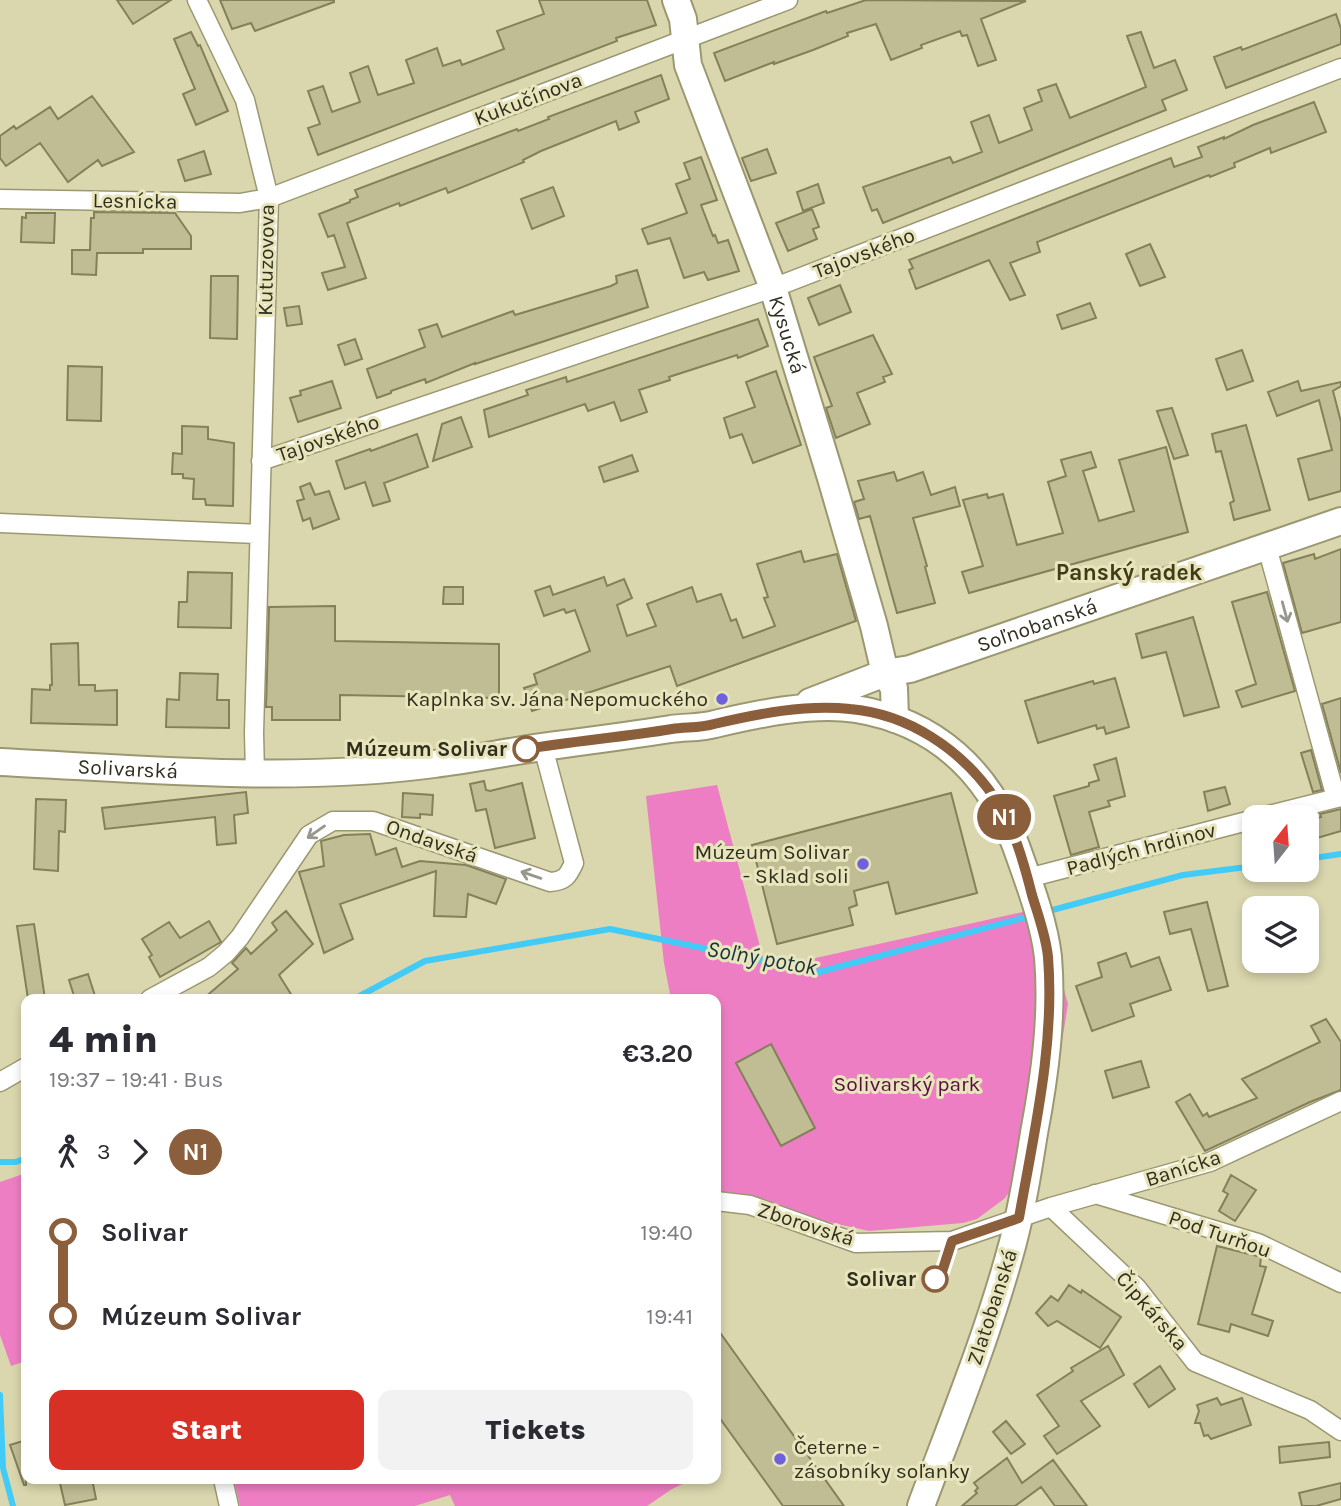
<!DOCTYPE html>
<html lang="en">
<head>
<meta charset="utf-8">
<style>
	body { margin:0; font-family:Karla,sans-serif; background:#f2f2f3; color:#2b2b33; height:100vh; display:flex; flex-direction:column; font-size:26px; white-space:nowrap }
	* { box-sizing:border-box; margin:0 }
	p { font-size:23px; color:#7c7c81 }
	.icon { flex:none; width:38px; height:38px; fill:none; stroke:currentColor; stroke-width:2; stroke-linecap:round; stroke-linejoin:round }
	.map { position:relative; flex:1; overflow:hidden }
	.sheet { position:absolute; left:21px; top:994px; width:700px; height:490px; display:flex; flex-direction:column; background:#fff; border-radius:14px; box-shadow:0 4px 10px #0003 }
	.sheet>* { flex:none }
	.badge { padding:0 14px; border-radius:23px; font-size:24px; line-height:46px }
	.needle { width:46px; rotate:17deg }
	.fabs { position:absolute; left:1242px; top:805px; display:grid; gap:14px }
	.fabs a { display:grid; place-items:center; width:77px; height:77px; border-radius:14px; background:#fff; box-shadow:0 4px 10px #0003; font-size:35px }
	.map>.badge { position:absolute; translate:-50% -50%; box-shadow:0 0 0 4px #fff }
	.legs { display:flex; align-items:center; gap:10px; height:77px; padding:0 28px; font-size:23px }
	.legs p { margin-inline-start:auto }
	.head { display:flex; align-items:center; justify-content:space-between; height:119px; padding:0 28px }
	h1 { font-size:38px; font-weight:800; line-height:52px }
	.cta { display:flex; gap:14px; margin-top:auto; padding:14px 28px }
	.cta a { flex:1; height:80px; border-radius:14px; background:#d93025; color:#fff; font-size:28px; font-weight:800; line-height:80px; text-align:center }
	.cta a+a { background:#f2f2f3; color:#2b2b33 }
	ul { padding:0 28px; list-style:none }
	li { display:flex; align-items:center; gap:24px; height:84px; font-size:26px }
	li i { display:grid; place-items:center; width:10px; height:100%; margin:0 9px; background:currentColor }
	li i::after { content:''; width:18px; height:18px; margin:-9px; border:5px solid; border-radius:50%; background:#fff }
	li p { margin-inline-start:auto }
	li:first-child i { background:linear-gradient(#0000 50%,currentColor 0) }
	li:last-child i { background:linear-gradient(currentColor 50%,#0000 0) }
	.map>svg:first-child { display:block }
	.green { fill:#ee7ec3 }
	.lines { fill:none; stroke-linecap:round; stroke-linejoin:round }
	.stream { stroke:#42cbf7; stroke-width:6 }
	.building { fill:#c0bd95; stroke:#83805a; stroke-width:2 }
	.street-casing { stroke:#9b9871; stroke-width:21 }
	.secondary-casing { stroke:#9b9871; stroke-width:30 }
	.street { stroke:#fff; stroke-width:18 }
	.secondary { stroke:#fff; stroke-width:26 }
	.oneway { stroke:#98978f }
	.line-1-casing { stroke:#fff; stroke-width:16 }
	.line-1 { stroke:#8b5e3c; stroke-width:10 }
	.poi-dot { fill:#6e61db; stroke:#e8e4bb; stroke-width:2.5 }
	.stop-1-dot { fill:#fff; stroke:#8b5e3c; stroke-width:3.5 }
	.labels { text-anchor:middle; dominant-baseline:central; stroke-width:6; stroke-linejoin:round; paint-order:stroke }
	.street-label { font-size:21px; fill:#302f1f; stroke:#e8e4bb }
	.poi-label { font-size:21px; fill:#302f1f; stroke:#e8e4bb; text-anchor:end }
	.stop-label { font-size:21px; font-weight:bold; fill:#302f1f; stroke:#e8e4bb; text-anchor:end }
	.park-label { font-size:21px; fill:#560f40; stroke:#e8e4bb }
	.neighbourhood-label { font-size:23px; font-weight:bold; fill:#403c18; stroke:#e8e4bb }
	.water-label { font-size:23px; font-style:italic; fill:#17333d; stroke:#e8e4bb }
</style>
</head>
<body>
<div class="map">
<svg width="1341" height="1506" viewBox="0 0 1341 1506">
	<rect width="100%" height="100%" fill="#dad7ae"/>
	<!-- green -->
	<path class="green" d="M717 785 766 969 1041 908 1068 1004 1048 1128 1013 1188 1004 1199 977 1219 963 1223 869 1231 716 1197V999H671L664 963 646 796Z
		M26 1173V1361L11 1366 0 1335V1182Z
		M234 1479H693L672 1489 647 1506H455L450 1495 415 1506H240Z"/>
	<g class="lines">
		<!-- stream -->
		<path class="stream" d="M1307 859 1341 854
			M1045 912 1183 875 1255 866
			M354 999 425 961 610 929 819 972 1031 916
			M0 1162H16L26 1158
			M0 1395 3 1468 13 1506"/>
	</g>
	<!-- building -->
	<path class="building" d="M117 0H171L133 24Z
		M220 0H334V2L255 31 251 23 232 29Z
		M539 0H647L656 25 616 38 617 41 318 155 308 128 320 124 308 91 323 86 332 112 360 102 350 73 368 66 378 95 414 83 406 60 437 48 443 66 460 60 462 65 504 49 497 31 544 14Z
		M866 0 1026 1 981 19 996 60 978 66 967 35 962 36 960 31 921 45 922 48 891 60 876 24 847 33 848 36 813 50 774 64V62L725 81 714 53 826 11 827 13Z
		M1336 14 1341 29V44L1226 88 1214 57 1241 47 1242 50Z
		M191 32 198 46 200 45 228 111 196 125 183 94 195 89 174 39Z
		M1141 32 1154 68 1175 60 1187 90 1162 100 1166 110 883 223 877 209 872 211 863 187 950 157 953 163 982 152 971 122 989 115 999 143 1032 130 1024 108 1042 101 1038 90 1056 84 1070 118 1146 87 1127 36Z
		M661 75 669 99 635 112 639 122 619 130 616 121 541 151 523 160 524 162 448 193 446 188 400 206 399 203 347 223 366 278 328 290 322 273 345 267 334 235 328 237 319 214 350 202V200L358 197 355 190 517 129 518 131 549 119 548 117Z
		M92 96 134 152 102 166 98 160 68 182 40 143 6 166 0 158V136L14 126 16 129 50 107 58 119Z
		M1314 102 1326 132 1271 153 1270 148 1234 163 1235 167 1210 177 1209 175 1037 242 1040 252 1010 263 1025 295 1010 300 989 260 916 289 909 270 913 268 909 260 1171 158 1174 167 1202 157 1198 147 1224 137V139L1253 125Z
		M767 149 776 173 751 181 742 158Z
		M204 151 211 174 185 181 178 160Z
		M701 157 717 200 701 205 713 236 715 235 718 243 728 240 739 271 708 280 704 272 684 278 670 238 648 244 642 229 687 213 676 184 690 179 684 163Z
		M818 184 824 203 803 211 797 192Z
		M553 187 564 216 532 229 521 199Z
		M812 209 819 227 813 229 817 239 788 251 776 223Z
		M94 212 175 213 191 236V249H143V253H97L96 275 72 274V250H90L91 218H94Z
		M26 213H55L54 243 21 242 22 217 26 218Z
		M1150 244 1165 277 1140 286 1126 254Z
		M637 270 648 307 475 364V363L426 383 425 379 391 391V393L377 398 367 369 425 347 419 330 437 324 442 337 513 311 515 315 611 286 617 283 616 276Z
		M211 276H238L237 339 210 338Z
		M840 285 851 312 819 325 808 298Z
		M1090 303 1096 318 1062 329 1057 315Z
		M299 306 302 324 287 326 284 308Z
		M758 319 768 346 738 358 737 355 669 377 670 380 639 390 647 412 621 421 614 402 588 411 585 404 489 437 484 410 528 395 526 390 566 377 567 382Z
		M873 335 892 374 883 377 885 382 857 393 870 424 836 438 826 408 832 406 814 357Z
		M355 339 362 359 345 365 338 345Z
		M1242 350 1253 381 1227 390 1216 359Z
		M68 366 102 367 101 421 67 420Z
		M776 371 801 445 753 463 742 434 730 438 724 418 755 407 746 382Z
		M332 381 341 408 298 422 290 398 301 395 300 391Z
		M1298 381 1301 391 1341 382V386L1333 391 1341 422V491L1309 500 1298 459 1332 450 1319 400 1277 416 1268 392Z
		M1172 408 1188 455 1174 459 1157 411Z
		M461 417 472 447 433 461 442 424Z
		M1246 425 1270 510 1234 520 1230 503 1234 501 1221 451 1216 452 1212 434Z
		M182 426 208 427V439L234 443 233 506 206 505 205 499H193L194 479 183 478V474H172L173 453 182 454Z
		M417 434 428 467 384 483 390 501 373 506 365 482 345 489 336 461 370 449 371 451Z
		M1166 447 1188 532 969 593 962 572 983 566 963 500 987 494 988 498 1003 494 1017 545 1063 533 1048 482 1066 476 1061 460 1091 452 1096 467 1083 471 1099 521 1134 511 1119 460Z
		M632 455 638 471 604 482 599 467Z
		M894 472 897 481 923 472 931 495 955 487 960 506 913 518 927 566 925 567 935 603 897 613 870 516 859 519 854 502 864 499 858 481Z
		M310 483 315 495 329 491 339 519 313 529 310 518 303 521 297 501 304 499 300 487Z
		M1341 549V622L1302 633 1283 563 1314 554 1315 559Z
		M801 551 804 562 837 554 856 621 677 686 670 666 532 711 524 688 537 684 534 674 590 651 575 610 566 613 564 609 544 616 535 591 550 586 553 595 604 577 607 586 624 579 632 598 617 605 627 636 656 626 647 604 692 587 697 602 721 594 731 621 736 619 743 638 775 626 764 598 768 597 757 564Z
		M188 572 232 573 231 628 178 627 179 602H187Z
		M444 587H463V604H443Z
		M1267 592 1295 691 1242 707 1236 691 1256 684 1232 602Z
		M335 606V641L499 644V698L340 695V720H272V707H266L269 607Z
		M1193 617 1219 707 1184 716 1166 652 1142 658 1136 634Z
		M78 643 79 685H95V691L117 690V725L31 723 32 689 50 690V685H52L51 644Z
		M180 673 218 674 217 700H229V728L166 727 167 699 179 700Z
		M1115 678 1129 727 1106 734 1104 727 1097 729 1096 725 1038 743 1025 701 1093 681 1094 684Z
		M1341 698V773L1322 704Z
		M1311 750 1322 790 1313 792 1301 753Z
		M1116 758 1125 796 1108 801 1110 806 1089 812 1099 847 1071 855 1054 796 1089 786V783L1099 780 1094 765Z
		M484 781 486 790 490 791 522 783 535 838 495 848 486 809 476 811 470 784Z
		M1225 787 1230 804 1208 811 1204 792Z
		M246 792 248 813 234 815 236 843 217 845 215 817 105 829 102 808Z
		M403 793 433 795 432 815 420 814V818L402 817Z
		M951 793 977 893 896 914 888 882 854 891 857 905 849 908 853 925 777 944 752 845Z
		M36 799 66 800 65 832 59 831 58 871 34 869Z
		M1341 809V831L1307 841V821L1321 817 1320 814Z
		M370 834 376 855 396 848 402 867 420 861 466 865 506 879 496 904 468 894 466 917 434 916 436 871 340 904 353 939 324 953 299 872 324 866 321 841 344 835Z
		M1207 902 1228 986 1208 991 1191 929 1170 934 1164 912Z
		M286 911 313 944 279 975 294 999H203L238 969 232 963 246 948 251 954 277 930 272 923Z
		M209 921 221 942 160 977 149 957 152 955 142 939 169 922 180 938Z
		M34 924 45 999H28L17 926Z
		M1126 953 1131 967 1159 957 1171 990 1130 1004 1134 1016 1092 1031 1076 986 1102 977 1098 963Z
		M88 974 96 999H75L69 980Z
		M1326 1019 1341 1042V1090L1310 1102 1205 1151 1176 1102 1190 1094 1203 1116 1207 1113 1209 1117 1257 1098 1242 1079 1320 1042 1311 1026Z
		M771 1044 815 1128 781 1146 736 1063Z
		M1141 1061 1149 1087 1113 1098 1105 1071Z
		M1231 1175 1256 1190 1235 1221 1219 1211 1228 1194 1223 1191Z
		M1217 1246 1261 1257 1260 1266 1266 1267 1252 1314 1273 1321 1268 1336 1231 1324 1229 1332 1198 1324Z
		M1069 1285 1081 1293 1082 1290 1121 1317 1100 1348 1057 1321 1048 1326 1036 1313 1051 1296 1058 1301Z
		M716 1327 844 1506H783L716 1413Z
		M1108 1346 1124 1375 1081 1401 1100 1426 1057 1454 1044 1436 1059 1426 1037 1395 1073 1371 1071 1368Z
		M1160 1366 1175 1389 1149 1407 1134 1384Z
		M1217 1398 1221 1405 1242 1398 1251 1425 1211 1439 1208 1435 1204 1436 1200 1423H1195L1199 1411 1197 1405Z
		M1006 1421 1025 1444 1011 1454 993 1432Z
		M26 1440V1485H24L10 1445Z
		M1329 1442 1330 1457 1280 1463 1279 1447Z
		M1007 1458 1022 1483 1053 1460 1087 1506H1055L1041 1487 1015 1506H962L977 1493 975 1491 978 1488 974 1483Z
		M59 1479H92L96 1499 65 1505Z
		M1341 1483V1499L1316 1506H1302L1299 1493Z"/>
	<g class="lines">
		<defs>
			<path id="street" d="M197 0 245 100 269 198 254 733 255 774
				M0 199 240 203 269 198 788 0
				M261 461 773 288 1341 68
				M0 523 259 534
				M1267 547 1336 798
				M1261 817 1341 797
				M1028 878 1255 819
				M150 999 209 967 226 953 240 937 309 835 333 821H373L550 882C565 881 568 876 574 863L543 747
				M0 1082 26 1067
				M1095 1194 1258 1243 1341 1283
				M716 1201 750 1205 856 1243 952 1241 1051 1207 1210 1162 1341 1101
				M1051 1207 1137 1288 1195 1362 1310 1410 1341 1431
				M223 1479 229 1506"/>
			<g id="secondary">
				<path id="s1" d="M676 0 683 19 688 65 773 288 831 478 874 626 885 673 894 688 895 719"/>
				<path id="s2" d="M810 702 885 673 910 669 1341 521"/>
				<path id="s3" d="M0 762C145 769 290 783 434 764 475 759 516 750 557 745 595 740 633 735 671 729 686 727 701 728 715 724 757 714 813 702 856 709 935 722 988 771 1016 846 1028 880 1044 921 1048 957 1053 1015 1045 1075 1034 1133 1028 1171 1022 1209 1012 1246 988 1335 953 1420 921 1506"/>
			</g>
		</defs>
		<!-- street casing -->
		<use href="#street" class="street-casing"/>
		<!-- secondary casing -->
		<use href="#secondary" class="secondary-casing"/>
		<!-- street -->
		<use href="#street" class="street"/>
		<!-- secondary -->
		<use href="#secondary" class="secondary"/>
	</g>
	<!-- one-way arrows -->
	<defs><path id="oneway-shaft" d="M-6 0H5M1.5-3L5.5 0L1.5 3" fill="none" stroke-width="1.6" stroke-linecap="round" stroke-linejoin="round" transform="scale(1.75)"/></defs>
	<g class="oneway">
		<use href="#oneway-shaft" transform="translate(1285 612) rotate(75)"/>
		<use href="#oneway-shaft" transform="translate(316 832) rotate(145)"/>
		<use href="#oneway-shaft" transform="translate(531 875) rotate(-161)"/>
	</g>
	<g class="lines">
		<defs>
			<path id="line-1" d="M526 749C574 741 624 737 672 729 686 727 701 728 714 724 757 714 806 704 850 709 908 714 961 749 994 797 1013 824 1024 863 1032 895 1038 915 1046 936 1048 957 1055 1045 1034 1132 1019 1218L952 1241 942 1272 935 1279"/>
		</defs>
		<!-- line-1 casing -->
		<use href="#line-1" class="line-1-casing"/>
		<!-- line-1 -->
		<use href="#line-1" class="line-1"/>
	</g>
	<!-- markers -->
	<g class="poi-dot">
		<circle cx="722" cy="699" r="7"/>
		<circle cx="863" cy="864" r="7"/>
		<circle cx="780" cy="1459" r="7"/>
	</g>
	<g class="stop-1-dot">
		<circle cx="526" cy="749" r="12"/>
		<circle cx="935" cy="1279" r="12"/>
	</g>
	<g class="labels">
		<!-- street labels -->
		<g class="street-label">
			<text transform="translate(528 99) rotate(-21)">Kukučínova</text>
			<text transform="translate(135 201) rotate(1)">Lesnícka</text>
			<text transform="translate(864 253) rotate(-21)">Tajovského</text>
			<text transform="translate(266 260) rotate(-89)">Kutuzovova</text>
			<text stroke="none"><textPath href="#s1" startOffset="354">Kysucká</textPath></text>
			<text transform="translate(328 438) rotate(-19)">Tajovského</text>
			<text stroke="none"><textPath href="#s2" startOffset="240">Soľnobanská</textPath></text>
			<text stroke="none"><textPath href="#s3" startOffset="128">Solivarská</textPath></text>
			<text transform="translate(432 841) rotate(19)">Ondavská</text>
			<text transform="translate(1141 849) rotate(-15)">Padlých hrdinov</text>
			<text transform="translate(1183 1168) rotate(-18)">Banícka</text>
			<text transform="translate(806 1224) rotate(18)">Zborovská</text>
			<text transform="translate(1220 1234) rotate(19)">Pod Turňou</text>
			<text transform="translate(992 1307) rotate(-72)">Zlatobanská</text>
			<text transform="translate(1152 1311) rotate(49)">Čipkárska</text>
		</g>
		<!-- poi labels -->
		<g class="poi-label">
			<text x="708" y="699">Kaplnka sv. Jána Nepomuckého</text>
			<text x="849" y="852">Múzeum Solivar<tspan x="849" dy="24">- Sklad soli</tspan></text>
			<text x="794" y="1447" text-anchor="start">Četerne -<tspan x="794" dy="24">zásobníky soľanky</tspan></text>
		</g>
		<!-- stop labels -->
		<g class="stop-label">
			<text x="507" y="749">Múzeum Solivar</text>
			<text x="916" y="1279">Solivar</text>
		</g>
		<!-- park labels -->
		<g class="park-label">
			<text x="907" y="1084">Solivarský park</text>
		</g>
		<!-- neighbourhood labels -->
		<g class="neighbourhood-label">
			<text x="1129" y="572">Panský radek</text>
		</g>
		<!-- water labels -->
		<g class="water-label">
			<text transform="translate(762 958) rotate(10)">Soľný potok</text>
		</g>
	</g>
</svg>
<div class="fabs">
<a><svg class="needle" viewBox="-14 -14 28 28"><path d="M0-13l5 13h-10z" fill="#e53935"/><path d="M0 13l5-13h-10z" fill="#7c7c81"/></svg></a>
<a><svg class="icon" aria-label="layers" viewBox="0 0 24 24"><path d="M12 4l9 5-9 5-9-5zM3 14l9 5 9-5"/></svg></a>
</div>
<b class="badge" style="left:1004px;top:817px;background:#8b5e3c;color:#fff">N1</b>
<section class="sheet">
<div class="head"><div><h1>4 min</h1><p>19:37 – 19:41 · Bus</p></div><b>€3.20</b></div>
<div class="legs"><svg class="icon" aria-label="walk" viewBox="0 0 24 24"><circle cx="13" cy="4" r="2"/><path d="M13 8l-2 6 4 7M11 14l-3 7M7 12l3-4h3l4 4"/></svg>3<svg class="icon" aria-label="forward" viewBox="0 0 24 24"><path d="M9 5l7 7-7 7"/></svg><b class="badge" style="background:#8b5e3c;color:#fff">N1</b></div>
<ul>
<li><i style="color:#8b5e3c"></i><b>Solivar</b><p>19:40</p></li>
<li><i style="color:#8b5e3c"></i><b>Múzeum Solivar</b><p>19:41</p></li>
</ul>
<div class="cta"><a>Start</a><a>Tickets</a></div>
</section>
</div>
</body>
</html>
